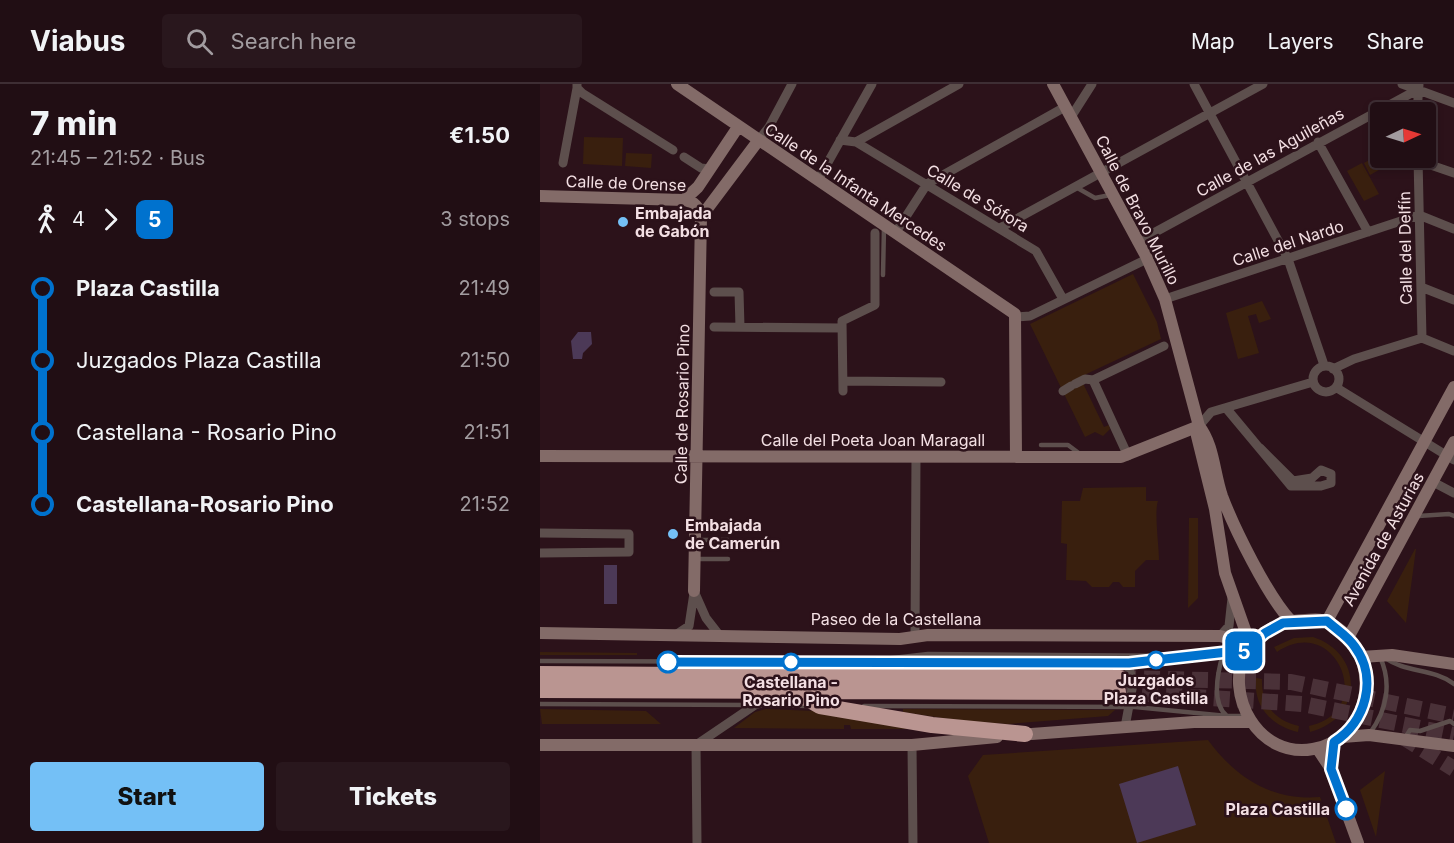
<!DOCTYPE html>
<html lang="en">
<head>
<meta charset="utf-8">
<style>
	body { margin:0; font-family:Inter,sans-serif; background:#29171d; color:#f1f3f6; height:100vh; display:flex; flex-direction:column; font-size:22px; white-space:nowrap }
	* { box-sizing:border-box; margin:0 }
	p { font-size:20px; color:#a29ca0 }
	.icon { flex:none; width:33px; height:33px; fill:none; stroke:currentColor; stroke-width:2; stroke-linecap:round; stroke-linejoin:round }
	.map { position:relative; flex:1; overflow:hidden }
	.panel { display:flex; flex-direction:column; background:#210e14; width:540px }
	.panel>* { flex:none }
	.badge { padding:0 12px; border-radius:9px; font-size:21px; line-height:39px }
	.needle { width:39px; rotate:86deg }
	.tools { position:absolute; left:830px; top:18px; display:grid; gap:12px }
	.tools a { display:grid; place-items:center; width:66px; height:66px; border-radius:6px; background:#210e14; box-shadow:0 3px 9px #0003,0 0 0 2px #3e2e34; font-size:30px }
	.map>.badge { position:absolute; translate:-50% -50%; box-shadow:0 0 0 3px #fff }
	.legs { display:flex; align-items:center; gap:9px; height:66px; padding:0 30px; font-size:20px }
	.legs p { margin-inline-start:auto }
	.head { display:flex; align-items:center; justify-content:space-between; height:102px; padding:0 30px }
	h1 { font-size:33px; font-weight:800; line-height:45px }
	.primary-button { display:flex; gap:12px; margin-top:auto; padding:12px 30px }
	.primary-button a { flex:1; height:69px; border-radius:6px; background:#74c0f6; color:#111; font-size:24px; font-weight:800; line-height:69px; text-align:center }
	.primary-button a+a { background:#29171d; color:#f1f3f6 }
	ul { padding:0 30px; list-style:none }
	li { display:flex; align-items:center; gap:21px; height:72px; font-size:22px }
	li i { display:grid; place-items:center; width:9px; height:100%; margin:0 8px; background:currentColor }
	li i::after { content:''; width:15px; height:15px; margin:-8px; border:4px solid; border-radius:50%; background:#210e14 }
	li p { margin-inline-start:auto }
	li:first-child i { background:linear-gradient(#0000 50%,currentColor 0) }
	li:last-child i { background:linear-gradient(currentColor 50%,#0000 0) }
	header { display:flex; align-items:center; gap:36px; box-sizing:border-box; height:84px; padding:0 30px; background:#210e14; border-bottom:2px solid #3e2e34 }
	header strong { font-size:28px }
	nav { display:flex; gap:33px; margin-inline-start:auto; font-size:21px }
	.search { width:420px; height:54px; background:#29171d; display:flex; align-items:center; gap:15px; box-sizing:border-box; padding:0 21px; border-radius:6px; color:#a29ca0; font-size:22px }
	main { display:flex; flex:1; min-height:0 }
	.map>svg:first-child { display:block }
	.green { fill:#391f0e }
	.water { fill:#4c3957 }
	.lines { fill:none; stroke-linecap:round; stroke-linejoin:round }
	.highway-tunnel { stroke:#4a3138; stroke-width:16; stroke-dasharray:16 8; stroke-linecap:butt }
	.lane { stroke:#5d4f4d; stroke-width:4.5 }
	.street { stroke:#5d4f4d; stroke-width:9 }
	.secondary { stroke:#836b68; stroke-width:12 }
	.highway { stroke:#ba9591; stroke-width:16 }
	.line-1-casing { stroke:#fff; stroke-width:14 }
	.line-1 { stroke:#0072ce; stroke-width:9 }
	.poi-dot { fill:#74c0f6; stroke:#2c121a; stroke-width:2 }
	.stop-1-dot { fill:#fff; stroke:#0072ce; stroke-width:3 }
	.labels { text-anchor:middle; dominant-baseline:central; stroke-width:5; stroke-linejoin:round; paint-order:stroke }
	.street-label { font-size:16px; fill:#f3dfe3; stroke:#2c121a }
	.poi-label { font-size:16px; font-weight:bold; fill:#f3dfe3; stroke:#2c121a; text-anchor:start }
	.stop-label { font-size:16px; font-weight:bold; fill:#f3dfe3; stroke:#2c121a }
</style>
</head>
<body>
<header>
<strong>Viabus</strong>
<div class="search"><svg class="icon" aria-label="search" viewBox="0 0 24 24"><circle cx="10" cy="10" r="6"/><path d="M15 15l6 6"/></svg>Search here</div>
<nav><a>Map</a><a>Layers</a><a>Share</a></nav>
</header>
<main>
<section class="panel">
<div class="head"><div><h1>7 min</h1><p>21:45 – 21:52 · Bus</p></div><b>€1.50</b></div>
<div class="legs"><svg class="icon" aria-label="walk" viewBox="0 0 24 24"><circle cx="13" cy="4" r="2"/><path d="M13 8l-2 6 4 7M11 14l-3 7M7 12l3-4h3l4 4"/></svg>4<svg class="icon" aria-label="forward" viewBox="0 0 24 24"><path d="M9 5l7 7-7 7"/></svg><b class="badge" style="background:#0072ce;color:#fff">5</b><p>3 stops</p></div>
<ul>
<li><i style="color:#0072ce"></i><b>Plaza Castilla</b><p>21:49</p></li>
<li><i style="color:#0072ce"></i><span>Juzgados Plaza Castilla</span><p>21:50</p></li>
<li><i style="color:#0072ce"></i><span>Castellana - Rosario Pino</span><p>21:51</p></li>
<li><i style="color:#0072ce"></i><b>Castellana-Rosario Pino</b><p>21:52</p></li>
</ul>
<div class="primary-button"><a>Start</a><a>Tickets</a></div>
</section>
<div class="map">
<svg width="914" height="759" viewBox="0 0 914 759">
	<rect width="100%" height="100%" fill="#2c121a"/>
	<!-- green -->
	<path class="green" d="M44 53 83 54 82 82 43 80Z
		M86 69 112 70 111 84 85 82Z
		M840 70V74H852L853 78 830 91 824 79Z
		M822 79 839 110 824 117 807 87Z
		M593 190 617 238 621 255 540 293 564 343 569 341 570 345 563 352 555 348 545 353 490 240Z
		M722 217 731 235 719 239 716 230 708 232 719 269 698 275 686 229Z
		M606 403V417H618C614 427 619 463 619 476H606L595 487V503H583L579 498H573L569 503H552L546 497 526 496 527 460 521 459 522 417H540L543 404Z
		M649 434H658V514L648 524Z
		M875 465H876L866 539 847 517Z
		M773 553C825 570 823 635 770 648L769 642C838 628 796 528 737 568L734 563 754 554Z
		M0 568 97 569V571H0Z
		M424 571 553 573 424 574Z
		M716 594 722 595C721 619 734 637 759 642L758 648C732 642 713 623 716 594Z
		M0 625 106 627 121 640H2Z
		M226 625 300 628 378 645H311L310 641H304V645L194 644 215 628Z
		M363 625 575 626 568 632 468 640 422 637 363 628Z
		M668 656C696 694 732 717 780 713L796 759H449L428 692 443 671Z
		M845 687 836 753 820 706Z"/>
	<!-- water -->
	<path class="water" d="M38 248H51L52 260 43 269 42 275H33L31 257Z
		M64 481H77V520H64Z
		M638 682 656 741 597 759 579 700Z"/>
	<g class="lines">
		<!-- highway-tunnel -->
		<path class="highway-tunnel" d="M580 594 751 598 914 632
			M578 608 763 620 914 651
			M863 653 914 685"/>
		<!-- lane -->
		<path class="lane" d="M534 102 555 114 570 111
			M343 191 344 143
			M501 361H528L540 370
			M878 432 909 430 914 432
			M156 456H188
			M157 475H188
			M683 570C678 587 671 619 687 632
			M845 574C866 589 893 584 914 600
			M335 576 388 570 650 572
			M0 577 589 579 705 566
			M0 620 213 621
			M225 621 267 622
			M324 622 595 623 687 632H707
			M830 649C847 626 852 599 840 573
			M865 654 870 646 880 647 910 637 914 640"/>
		<!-- street -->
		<path class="street" d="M37 0V4L42 9 133 66
			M654 0 748 175 784 281
			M862 0 914 19
			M877 28 879 1
			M531 33 552 0
			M300 56 316 58 419 0
			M218 57 229 43 252 0
			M316 58 496 167 523 215
			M778 58 828 148
			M144 73 161 84 170 85
			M878 74 882 254
			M879 77 914 89
			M23 79 37 4
			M278 96 332 0
			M460 144 723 0
			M356 148 387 100 525 23
			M597 158 877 6
			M881 203 914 216
			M174 208H199L200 243
			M625 215 879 131 914 145
			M476 233 490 232 607 175
			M174 243 302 244
			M773 295a13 13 0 1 1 26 0a13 13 0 1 1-26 0Z
			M793 285 814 275 882 254 914 267
			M553 296 624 262
			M303 297 401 298
			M535 300 545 295 553 296 588 372
			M797 304 914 376
			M303 307 302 237 335 221V149
			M523 307 531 302
			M686 324 751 402H781L791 399V390L781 386 772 394 753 397 720 364
			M659 342 671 328 773 298
			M893 398 914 409
			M0 449 89 450V468L0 469
			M154 507 166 534 180 552
			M137 550 149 542 154 509
			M680 552 689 542 692 514
			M375 553 376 372
			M585 643 593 600 588 579
			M372 661 373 759
			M157 759 156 661 215 621 240 612"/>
		<!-- secondary -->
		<path class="secondary" d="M137 0 475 230 476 373
			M513 0 606 172 625 215 659 342C674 361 674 389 682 412 694 444 728 513 751 537
			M0 112 144 116C155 118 158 122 161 133L154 507
			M144 116 158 103 198 43
			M161 133 218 57
			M659 342 657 352 675 425 685 489 710 560
			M0 372 581 373 659 342
			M751 537C761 537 779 533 788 538 844 566 836 654 773 665 719 675 683 611 706 566 713 551 737 541 751 537Z
			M787 537 914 303
			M0 549 360 555 388 551 680 552 710 560
			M808 554 914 358
			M821 573 852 571 914 580
			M478 651 654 638H710
			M802 653 829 651 914 662
			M0 661H372L457 653
			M777 664 791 685 818 759"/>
		<!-- highway -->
		<path class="highway" d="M0 590 580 594
			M0 606 578 608
			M254 607 280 622 392 641 485 650"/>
	</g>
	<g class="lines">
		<defs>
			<path id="line-1" d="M128 578 589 579 705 566 725 549 743 539 787 537C797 546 808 552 815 563 838 594 826 638 794 658L791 685 806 725"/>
		</defs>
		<!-- line-1 casing -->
		<use href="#line-1" class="line-1-casing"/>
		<!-- line-1 -->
		<use href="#line-1" class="line-1"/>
	</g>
	<!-- markers -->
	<g class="poi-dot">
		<circle cx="83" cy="138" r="6"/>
		<circle cx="133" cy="450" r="6"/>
	</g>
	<g class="stop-1-dot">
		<circle cx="616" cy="576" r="8"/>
		<circle cx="128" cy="578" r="10"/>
		<circle cx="251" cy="578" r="8"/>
		<circle cx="806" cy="725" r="10"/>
	</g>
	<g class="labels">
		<!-- street labels -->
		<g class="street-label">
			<text transform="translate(730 68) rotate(-29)">Calle de las Aguileñas</text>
			<text transform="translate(86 99) rotate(2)">Calle de Orense</text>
			<text transform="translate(316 103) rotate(34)">Calle de la Infanta Mercedes</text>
			<text transform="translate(438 114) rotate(31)">Calle de Sófora</text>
			<text transform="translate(598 126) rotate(63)">Calle de Bravo Murillo</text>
			<text transform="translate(748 159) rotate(-18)">Calle del Nardo</text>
			<text transform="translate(865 164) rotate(-91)">Calle del Delfín</text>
			<text transform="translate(142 320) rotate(-89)">Calle de Rosario Pino</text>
			<text x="333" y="356">Calle del Poeta Joan Maragall</text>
			<text transform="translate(843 455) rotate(-61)">Avenida de Asturias</text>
			<text x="356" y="535">Paseo de la Castellana</text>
		</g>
		<!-- poi labels -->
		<g class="poi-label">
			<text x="95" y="129">Embajada<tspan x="95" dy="18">de Gabón</tspan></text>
			<text x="145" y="441">Embajada<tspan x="145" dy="18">de Camerún</tspan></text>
		</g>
		<!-- stop labels -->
		<g class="stop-label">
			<text x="616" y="596">Juzgados<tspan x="616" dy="18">Plaza Castilla</tspan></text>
			<text x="251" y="598">Castellana -<tspan x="251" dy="18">Rosario Pino</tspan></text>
			<text x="790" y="725" text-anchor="end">Plaza Castilla</text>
		</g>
	</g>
</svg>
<div class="tools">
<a><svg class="needle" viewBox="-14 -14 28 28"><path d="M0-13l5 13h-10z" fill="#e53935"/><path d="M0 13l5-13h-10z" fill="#a29ca0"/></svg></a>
</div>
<b class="badge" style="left:704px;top:567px;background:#0072ce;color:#fff">5</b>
</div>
</main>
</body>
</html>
